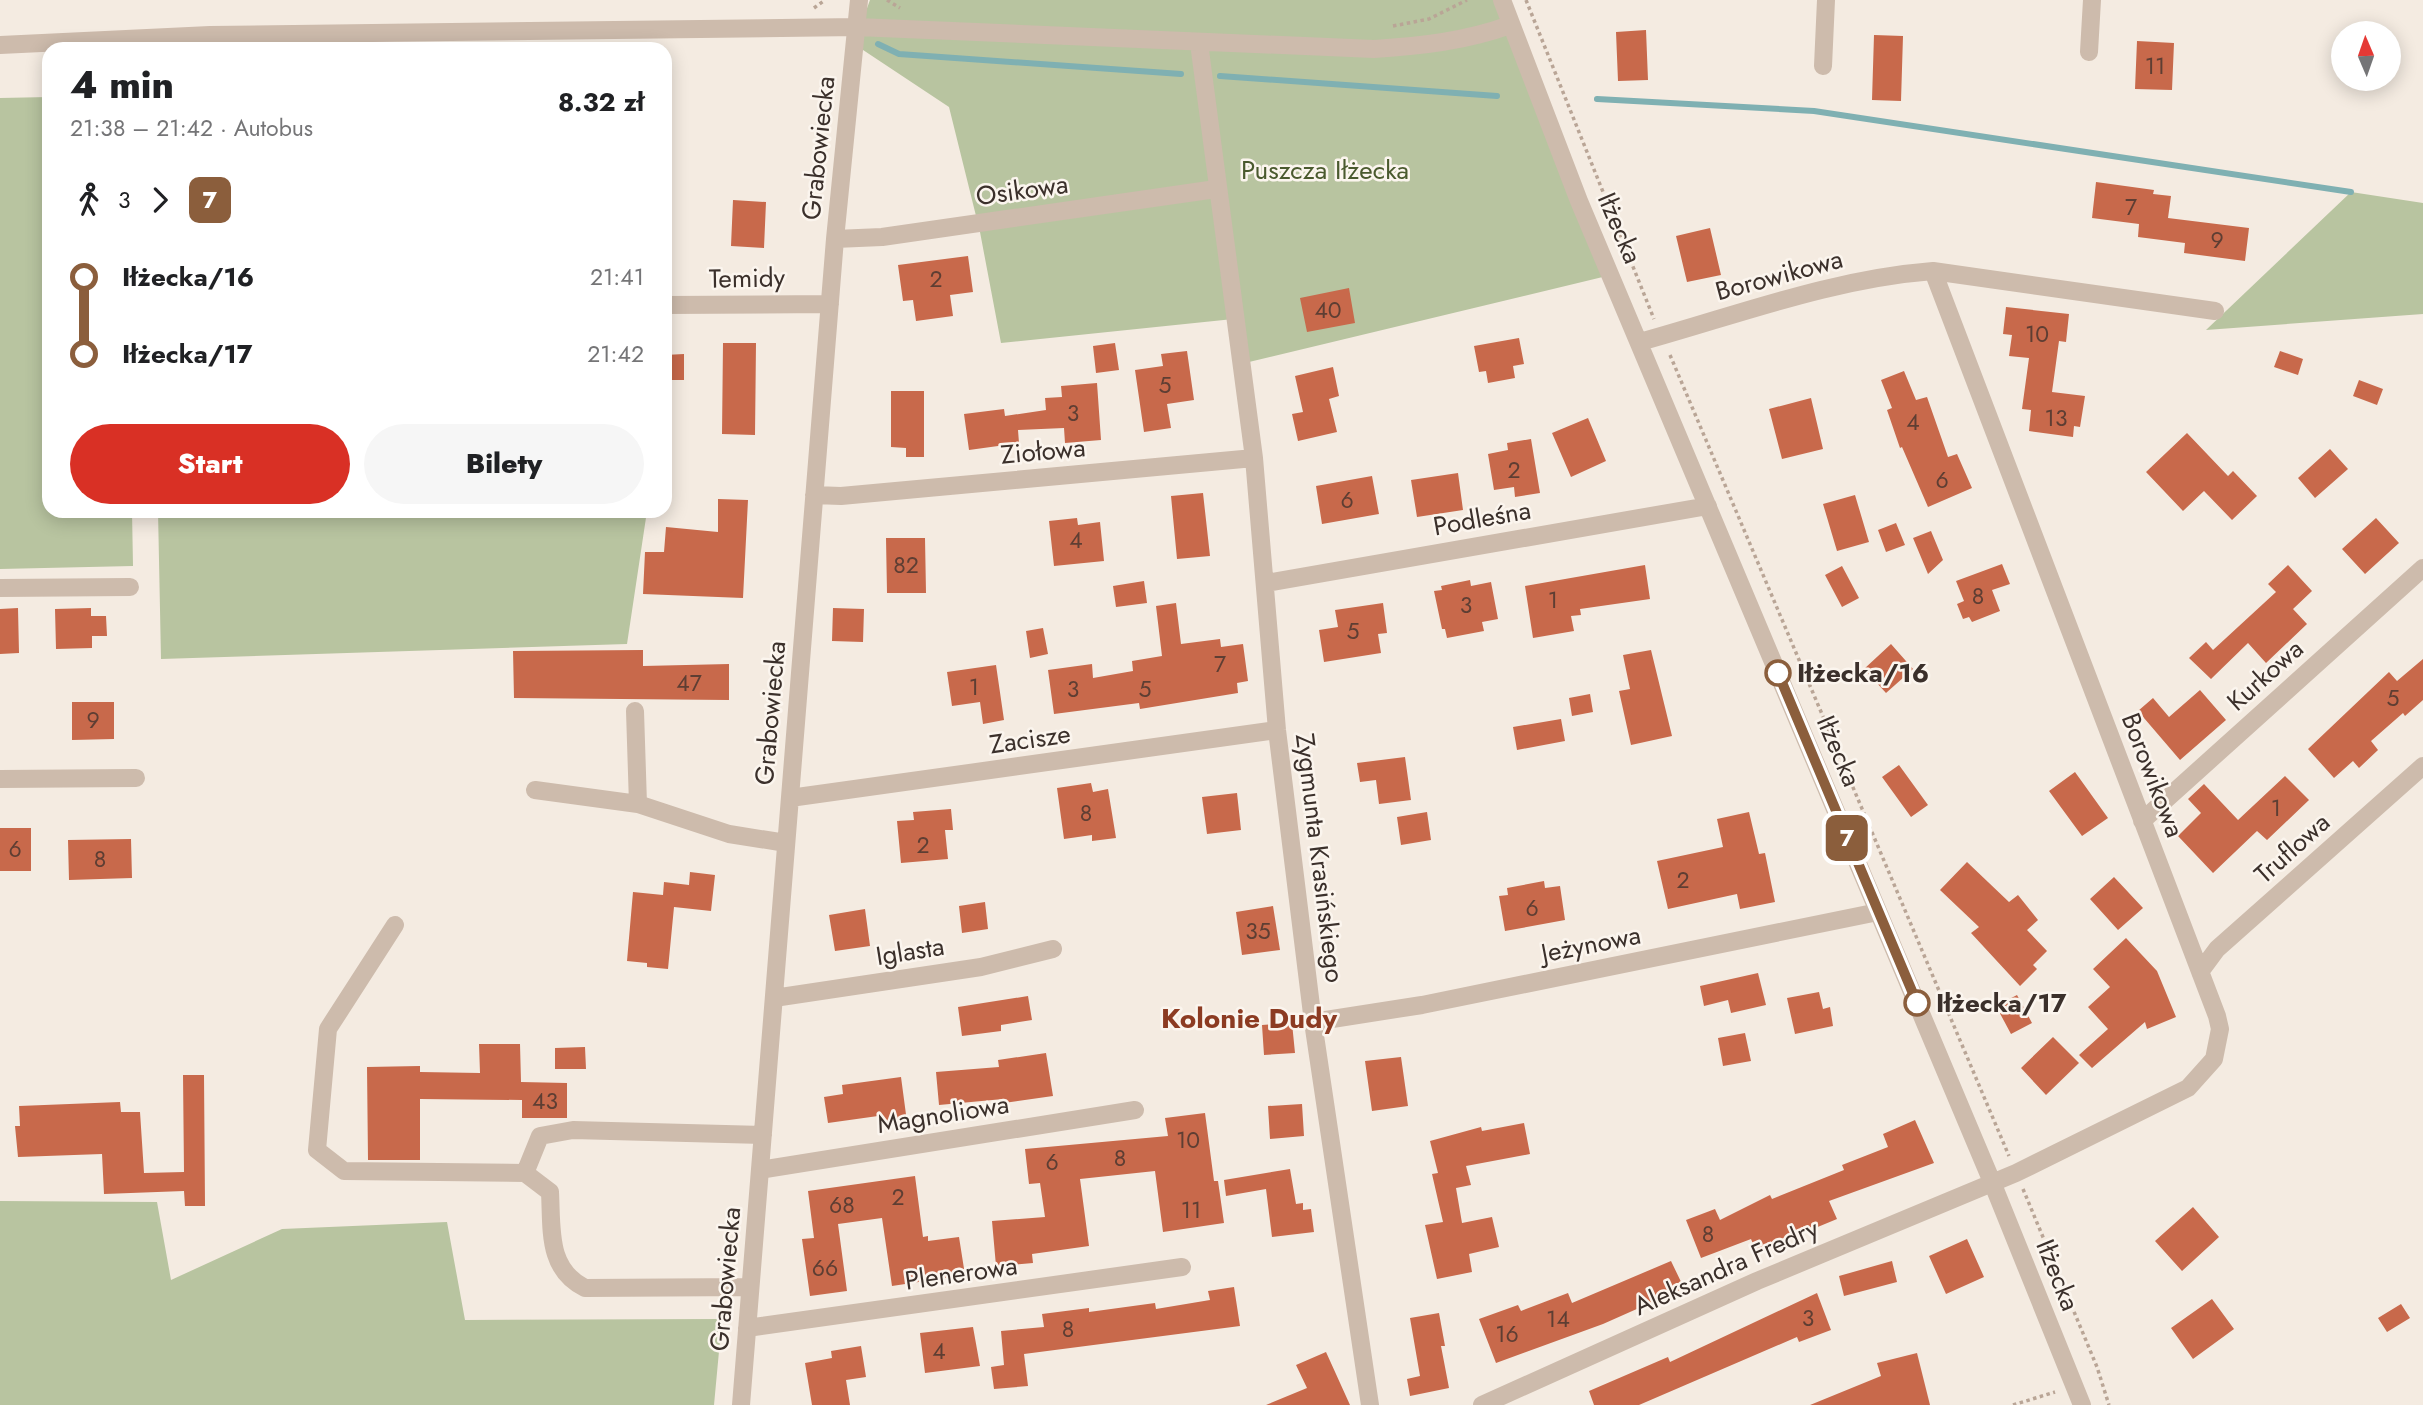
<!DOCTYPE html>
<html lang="pl">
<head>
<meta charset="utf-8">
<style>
	body { margin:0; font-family:Jost,sans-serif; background:#f6f6f6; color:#202124; height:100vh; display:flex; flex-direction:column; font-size:26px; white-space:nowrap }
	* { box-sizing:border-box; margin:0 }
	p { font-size:23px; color:#757577 }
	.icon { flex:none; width:38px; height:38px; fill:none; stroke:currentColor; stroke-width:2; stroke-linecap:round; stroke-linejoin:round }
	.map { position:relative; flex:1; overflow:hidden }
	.drawer { position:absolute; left:42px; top:42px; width:630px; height:476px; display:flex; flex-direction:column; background:#fff; border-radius:21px; box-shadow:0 4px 18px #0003 }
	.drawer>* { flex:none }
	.badge { padding:0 14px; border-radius:10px; font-size:24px; line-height:46px }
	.needle { width:46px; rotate:358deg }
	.controls { position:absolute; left:2331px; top:21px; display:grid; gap:14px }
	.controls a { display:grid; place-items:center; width:70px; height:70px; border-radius:50%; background:#fff; box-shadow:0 4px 18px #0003; font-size:35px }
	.map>.badge { position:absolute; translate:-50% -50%; box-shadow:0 0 0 4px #fff }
	.legs { display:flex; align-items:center; gap:10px; height:77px; padding:0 28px; font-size:23px }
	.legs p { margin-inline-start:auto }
	.overview { display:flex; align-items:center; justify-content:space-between; height:119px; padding:0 28px }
	h1 { font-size:38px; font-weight:800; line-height:52px }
	.button { display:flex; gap:14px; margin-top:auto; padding:14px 28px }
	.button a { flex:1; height:80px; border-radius:42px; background:#d93025; color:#fff; font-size:28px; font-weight:800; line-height:80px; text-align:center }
	.button a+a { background:#f6f6f6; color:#202124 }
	ul { padding:0 28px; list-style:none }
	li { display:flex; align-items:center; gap:24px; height:77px; font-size:26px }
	li i { display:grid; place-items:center; width:10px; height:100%; margin:0 9px; background:currentColor }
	li i::after { content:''; width:18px; height:18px; margin:-9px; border:5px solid; border-radius:50%; background:#fff }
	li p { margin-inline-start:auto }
	li:first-child i { background:linear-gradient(#0000 50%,currentColor 0) }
	li:last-child i { background:linear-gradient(currentColor 50%,#0000 0) }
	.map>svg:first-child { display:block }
	.green { fill:#b8c4a0 }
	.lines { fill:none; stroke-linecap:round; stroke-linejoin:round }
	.stream { stroke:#7fb0b2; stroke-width:6 }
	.building { fill:#c8694b }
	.path { stroke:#b9a596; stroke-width:3.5; stroke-dasharray:3.5 3.5; stroke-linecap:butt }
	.minor { stroke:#cdbbac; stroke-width:18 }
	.line-1-casing { stroke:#fff; stroke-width:16 }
	.line-1 { stroke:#8b5e3c; stroke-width:10 }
	.stop-1-dot { fill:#fff; stroke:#8b5e3c; stroke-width:3.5 }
	.labels { text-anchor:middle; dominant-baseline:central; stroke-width:5; stroke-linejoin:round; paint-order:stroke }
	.number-label { font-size:23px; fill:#5e3e33 }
	.street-label { font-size:26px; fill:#3b302b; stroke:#fbf5ee }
	.park-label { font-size:26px; fill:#4a5a2e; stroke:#fbf5ee }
	.stop-label { font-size:26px; font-weight:bold; fill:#3b302b; stroke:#fbf5ee; text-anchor:start }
	.neighbourhood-label { font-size:28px; font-weight:bold; fill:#8c3b22; stroke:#fbf5ee }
</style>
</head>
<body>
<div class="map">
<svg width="2423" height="1405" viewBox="0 0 2423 1405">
	<rect width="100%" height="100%" fill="#f4ebe1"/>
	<!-- green -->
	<path class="green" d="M870 0H1502L1611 275 1249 362 1243 318 1001 343 980 232 949 107 854 44Z
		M49 97V511H132L133 566 0 569V98Z
		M2351 192 2423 203V314L2206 330Z
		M158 511H647L627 644 161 659Z
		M0 1201 157 1202 171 1280 282 1229 447 1222 465 1320 722 1319 714 1405H0Z"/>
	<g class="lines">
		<!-- stream -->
		<path class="stream" d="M878 44 899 54 1181 74
			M1220 76 1497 96
			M1597 99 1814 111 2351 192"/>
	</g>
	<!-- building -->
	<path class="building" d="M1646 30 1648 80 1618 81 1616 32Z
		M1874 35 1903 36 1901 101 1872 100Z
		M2137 41 2174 43 2172 90 2135 89Z
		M2096 182 2154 190 2153 194 2171 196 2168 218 2249 228 2245 261 2184 253 2185 243 2138 237 2139 224 2092 218Z
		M733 200 766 202 764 248 731 246Z
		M1710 228 1721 275 1687 282 1676 236Z
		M968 256 973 292 950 295 953 316 916 321 913 300 903 301 898 265Z
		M1349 288 1355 323 1307 332 1300 298Z
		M2006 307 2069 314 2066 342 2059 341 2052 392 2085 396 2080 427 2074 426 2073 437 2029 431 2031 410 2022 409 2029 358 2009 356 2012 335 2003 334Z
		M1519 338 1524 364 1513 366 1515 378 1488 383 1486 371 1479 372 1474 346Z
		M723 343H756L755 435 722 434Z
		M1115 343 1119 370 1096 373 1093 346Z
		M1187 351 1194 400 1167 404 1171 428 1144 432 1135 370 1163 366 1161 354Z
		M2280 351 2303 359 2298 375 2274 367Z
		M684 354V380H665V355Z
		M1333 367 1339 396 1329 399 1337 432 1298 441 1292 414 1303 412 1295 376Z
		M1904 371 1916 400 1927 397 1948 457 1957 454 1972 488 1928 507 1902 447 1900 448 1887 410 1892 408 1881 380Z
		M2359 380 2383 389 2377 405 2353 396Z
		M1097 383 1101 440 1065 443 1064 428 1018 430 1019 443 969 450 964 414 1004 409 1005 416 1046 410 1045 398 1062 397 1061 386Z
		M891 391H924V457H906V448L891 447Z
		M1811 398 1823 449 1782 459 1769 409Z
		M1588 418 1606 461 1571 477 1552 433Z
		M2187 433 2228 476 2233 471 2257 496 2232 520 2204 491 2183 511 2146 472Z
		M1531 439 1540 493 1515 497 1514 487 1494 490 1488 454 1508 450 1507 443Z
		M2330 449 2348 469 2315 498 2298 478Z
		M1458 473 1463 510 1417 517 1411 480Z
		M1372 476 1379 514 1322 524 1316 486Z
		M1203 493 1210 556 1177 559 1171 496Z
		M1855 495 1869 542 1837 551 1823 504Z
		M718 499 748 500 743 598 643 594 645 552H664L666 527 718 532Z
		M1077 518 1078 525 1100 522 1104 561 1054 566 1049 521Z
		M2376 518 2399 543 2365 574 2342 549Z
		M1896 523 1905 545 1886 552 1878 530Z
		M1931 531 1943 560 1928 574 1913 538Z
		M886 538H925L926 593H887Z
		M2002 564 2010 584 1992 590 2000 611 1972 622 1969 617 1963 619 1957 604 1964 601 1956 581Z
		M1645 565 1650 599 1580 609 1581 615 1571 616 1574 631 1533 638 1525 586Z
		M2288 565 2312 591 2293 609 2307 624 2266 663 2248 643 2211 679 2189 658 2206 642 2213 650 2276 592 2268 584Z
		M1842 566 1859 598 1842 607 1825 575Z
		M1470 580 1471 586 1491 582 1498 619 1482 622 1484 631 1447 638 1445 629H1442L1434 591 1442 590 1441 586Z
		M1144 581 1147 603 1116 607 1113 586Z
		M1176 603 1181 644 1220 639 1221 647 1243 644 1248 681 1237 683 1238 693 1140 709 1139 703 1054 714 1048 670 1092 664 1093 678 1133 671 1132 661 1162 656 1156 606Z
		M1383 603 1387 633 1378 634 1381 653 1324 662 1319 630 1338 627 1335 610Z
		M18 608 19 653 0 654V609Z
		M91 608V616H106L107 636H92V648L56 649 55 609Z
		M833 608 864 609 863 642 832 641Z
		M1043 628 1048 654 1030 658 1026 631Z
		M1891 644 1913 669 1886 693 1864 669Z
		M643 650V666L729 664V700L514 698 513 651Z
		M1651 650 1672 736 1631 745 1619 691 1630 689 1623 655Z
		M2423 659V700L2405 716 2403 713 2371 741 2378 750 2359 768 2353 761 2334 778 2308 749 2389 672 2397 681Z
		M996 665 1004 720 983 724 980 702 952 706 947 672Z
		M2200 690 2226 720 2180 760 2138 711 2153 698 2169 717Z
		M1590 694 1593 712 1572 716 1569 698Z
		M72 702H114V739L72 740Z
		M1561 719 1565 741 1517 750 1513 727Z
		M1405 757 1411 800 1379 804 1376 780 1360 782 1357 763Z
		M1899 765 1928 805 1911 817 1882 777Z
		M2075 772 2108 818 2082 836 2049 791Z
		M2285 776 2309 800 2267 840 2257 831 2213 873 2178 836 2201 813 2188 799 2204 784 2238 820Z
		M1091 783 1093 792 1108 789 1116 838 1092 841V835L1064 839 1057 788Z
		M1237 793 1241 830 1207 834 1202 797Z
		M951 809 953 830H945L948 859 901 863 897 821 914 820 913 812Z
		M1427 812 1431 840 1401 845 1397 817Z
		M1749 812 1759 854 1765 853 1775 902 1740 909 1737 894 1668 909 1657 861 1723 847 1717 819Z
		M0 828H31V871H0Z
		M131 839 132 878 69 880 68 840Z
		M1967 862 2009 902 2018 895 2038 920 2027 930 2047 951 2033 965 2037 969 2020 986 1971 933 1979 927 1940 890Z
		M690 872 715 875 711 911 674 907 668 969 647 967V963L627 961 633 892 663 895 664 882 689 885Z
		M2114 877 2143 908 2118 930 2090 899Z
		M1544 881 1545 888 1560 886 1565 920 1505 931 1499 896 1508 895 1507 888Z
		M985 902 988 929 962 933 959 906Z
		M1273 906 1280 950 1242 955 1236 912Z
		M865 909 870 946 835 951 829 915Z
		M2126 938 2157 971 2176 1017 2147 1029 2145 1022 2092 1068 2079 1055 2108 1029 2088 1007 2110 987 2093 969Z
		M1758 973 1766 1005 1731 1013 1728 1000 1704 1006 1700 986Z
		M1819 992 1823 1009 1830 1007 1833 1026 1795 1034 1787 998Z
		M2017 995 2032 1023 2011 1034 1996 1006Z
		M1028 996 1032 1020 1001 1025V1031L962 1036 958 1007Z
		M1292 1023 1295 1053 1264 1055 1262 1025Z
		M1745 1033 1751 1061 1723 1066 1718 1038Z
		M2053 1037 2079 1063 2046 1095 2021 1068Z
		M479 1044H520L521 1082 567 1083V1118H522V1100L420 1099V1160H368L367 1067 420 1066V1072L480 1073Z
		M585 1047 586 1069H555V1048Z
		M1046 1053 1053 1096 1004 1103 1003 1099 939 1105 936 1072 999 1067 998 1060Z
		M1401 1057 1408 1106 1372 1111 1365 1061Z
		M183 1075H204L205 1206H185L184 1191 104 1194 102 1154 18 1157 15 1126H20L19 1106 120 1102 121 1112H140L144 1173 184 1172Z
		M901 1077 907 1122 879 1127 878 1116 828 1123 824 1097 843 1094 842 1085Z
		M1302 1104 1304 1136 1270 1139 1268 1106Z
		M1205 1113 1214 1181H1218L1224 1223 1163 1232 1155 1171 1080 1179 1089 1246 1032 1254 1033 1263 996 1266 992 1221 1045 1217 1040 1183 1029 1184 1025 1149 1168 1136 1165 1118Z
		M1915 1120 1934 1163 1829 1201 1837 1219 1808 1231 1807 1227 1756 1251 1751 1239 1701 1258 1686 1220 1715 1209 1720 1220 1770 1195 1772 1199 1844 1170 1842 1165 1888 1147 1883 1134Z
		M1524 1123 1530 1154 1466 1166 1471 1185 1456 1188 1462 1223 1492 1217 1499 1247 1469 1254 1472 1272 1437 1279 1425 1225 1443 1222 1432 1174 1438 1173 1430 1141 1481 1127 1482 1131Z
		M1290 1169 1296 1204 1303 1203V1210L1311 1209 1314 1232 1272 1237 1266 1189 1226 1196 1224 1180Z
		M915 1176 923 1237 928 1236V1241L959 1237 965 1275 892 1286 882 1218 838 1224 847 1291 810 1296 802 1239 814 1238 808 1191Z
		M2193 1207 2219 1237 2182 1271 2155 1241Z
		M1967 1239 1984 1277 1946 1294 1929 1256Z
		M1671 1261 1684 1288 1603 1324 1496 1363 1479 1319 1518 1305 1521 1311 1568 1293 1572 1303Z
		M1892 1261 1897 1282 1844 1296 1839 1276Z
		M1234 1287 1240 1326 1024 1354 1028 1386 994 1389 991 1367 1004 1365 1001 1331 1044 1327 1042 1314 1089 1308V1312L1155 1303 1156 1309 1210 1300 1208 1291Z
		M1817 1293 1831 1330 1799 1342 1797 1337 1639 1405H1594L1589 1391 1668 1357 1670 1362Z
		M2212 1299 2234 1329 2193 1359 2171 1328Z
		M2401 1304 2410 1318 2387 1332 2378 1318Z
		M1439 1313 1445 1346H1441L1449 1388 1410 1396 1407 1379 1420 1376 1410 1318Z
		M973 1327 980 1366 925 1373 920 1333Z
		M861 1346 866 1377 846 1380 850 1405H812L805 1363 832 1358 831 1351Z
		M1326 1352 1350 1405H1266L1307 1388 1296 1365Z
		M1917 1353 1930 1405H1810L1881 1376 1877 1363Z"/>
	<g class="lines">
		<!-- path -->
		<path class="path" d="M887 0 900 8
			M1526 0 1654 319
			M814 8 825 0
			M1393 26 1429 19 1467 0
			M1670 355 2009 1156
			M2023 1189 2097 1367 2109 1405
			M2013 1405 2055 1392"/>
		<!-- minor -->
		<path class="minor" d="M1502 0 1579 201 1992 1182 2082 1405
			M1199 43 1254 458
			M0 45 210 35 857 27 1374 49C1421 46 1466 41 1510 25
			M2089 52 2092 0
			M1823 66 1826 0
			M835 239 882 237 1216 189
			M665 305 830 304
			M1640 342C1738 315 1831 279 1933 271L2215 311
			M814 495 841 496 1254 458 1277 730 1313 1022 1370 1405
			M1266 583 1708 506
			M0 588 130 587
			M635 711 638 804 729 834 786 843
			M0 779 136 778
			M535 790 638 804
			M790 798 1277 730
			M2142 821 2423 568
			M395 925 328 1029 317 1150 344 1171 525 1173 550 1192C552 1230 547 1269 585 1288L750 1287
			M2200 972 2217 949 2423 766
			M774 998 981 967 1053 949
			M1313 1022 1422 1005 1878 912
			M760 1170 1135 1110
			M525 1173 540 1136 573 1130 763 1135
			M747 1328 1182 1267
			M741 1405 835 239 859 0
			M1482 1405 1757 1281 2016 1173 2188 1088 2214 1059 2220 1029 2217 1016 1933 271"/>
	</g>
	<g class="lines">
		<defs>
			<path id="line-1" d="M1778 673 1917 1003"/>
		</defs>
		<!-- line-1 casing -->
		<use href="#line-1" class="line-1-casing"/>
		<!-- line-1 -->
		<use href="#line-1" class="line-1"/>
	</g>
	<!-- markers -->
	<g class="stop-1-dot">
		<circle cx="1778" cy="673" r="12"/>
		<circle cx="1917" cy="1003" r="12"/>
	</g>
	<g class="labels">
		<!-- number labels -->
		<g class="number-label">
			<text x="2155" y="66">11</text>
			<text x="2131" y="207">7</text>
			<text x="2217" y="240">9</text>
			<text x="936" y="279">2</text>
			<text x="1328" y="310">40</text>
			<text x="2037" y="334">10</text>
			<text x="1165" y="385">5</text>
			<text x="1073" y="413">3</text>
			<text x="2056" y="418">13</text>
			<text x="1913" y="422">4</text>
			<text x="1514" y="470">2</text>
			<text x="1942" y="480">6</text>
			<text x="1347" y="500">6</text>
			<text x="1076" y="540">4</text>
			<text x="906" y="565">82</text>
			<text x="1978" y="596">8</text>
			<text x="1553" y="600">1</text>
			<text x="1466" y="605">3</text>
			<text x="1353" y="631">5</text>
			<text x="1220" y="664">7</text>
			<text x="689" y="683">47</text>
			<text x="974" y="687">1</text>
			<text x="1073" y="689">3</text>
			<text x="1145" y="689">5</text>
			<text x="2393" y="698">5</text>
			<text x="93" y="720">9</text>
			<text x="2276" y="808">1</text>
			<text x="1086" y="813">8</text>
			<text x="923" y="845">2</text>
			<text x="15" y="849">6</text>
			<text x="100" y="859">8</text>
			<text x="1683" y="880">2</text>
			<text x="1532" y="908">6</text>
			<text x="1258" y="931">35</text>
			<text x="545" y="1101">43</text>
			<text x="1188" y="1140">10</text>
			<text x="1120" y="1158">8</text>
			<text x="1052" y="1162">6</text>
			<text x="898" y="1197">2</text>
			<text x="842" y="1205">68</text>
			<text x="1191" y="1210">11</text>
			<text x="1708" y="1234">8</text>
			<text x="825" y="1268">66</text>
			<text x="1808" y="1318">3</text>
			<text x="1558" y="1319">14</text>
			<text x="1068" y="1329">8</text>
			<text x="1507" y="1334">16</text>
			<text x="939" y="1351">4</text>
		</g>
		<!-- street labels -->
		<g class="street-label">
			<text transform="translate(818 148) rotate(-84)">Grabowiecka</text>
			<text transform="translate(1022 190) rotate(-8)">Osikowa</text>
			<text transform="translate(1620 228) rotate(67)">Iłżecka</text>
			<text transform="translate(1779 275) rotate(-15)">Borowikowa</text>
			<text transform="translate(747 278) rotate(-1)">Temidy</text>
			<text transform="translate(1043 451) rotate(-5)">Ziołowa</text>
			<text transform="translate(1482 518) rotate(-10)">Podleśna</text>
			<text transform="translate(2265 675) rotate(-42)">Kurkowa</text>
			<text transform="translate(770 713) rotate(-85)">Grabowiecka</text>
			<text transform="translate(1030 739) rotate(-8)">Zacisze</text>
			<text transform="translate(1839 751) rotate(67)">Iłżecka</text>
			<text transform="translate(2153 775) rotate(69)">Borowikowa</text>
			<text transform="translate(2292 848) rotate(-42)">Truflowa</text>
			<text transform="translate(1320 858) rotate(83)">Zygmunta Krasińskiego</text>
			<text transform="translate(1591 944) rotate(-11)">Jeżynowa</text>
			<text transform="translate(910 951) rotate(-9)">Iglasta</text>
			<text transform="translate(943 1114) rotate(-9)">Magnoliowa</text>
			<text transform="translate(1726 1267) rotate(-24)">Aleksandra Fredry</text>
			<text transform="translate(961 1273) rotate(-8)">Plenerowa</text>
			<text transform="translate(2058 1275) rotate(68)">Iłżecka</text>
			<text transform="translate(725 1279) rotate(-85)">Grabowiecka</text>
		</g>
		<!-- park labels -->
		<g class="park-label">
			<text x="1325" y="170">Puszcza Iłżecka</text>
		</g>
		<!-- stop labels -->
		<g class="stop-label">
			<text x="1797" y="673">Iłżecka/16</text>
			<text x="1936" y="1003">Iłżecka/17</text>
		</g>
		<!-- neighbourhood labels -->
		<g class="neighbourhood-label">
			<text x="1249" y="1018">Kolonie Dudy</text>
		</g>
	</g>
</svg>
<div class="controls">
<a><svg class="needle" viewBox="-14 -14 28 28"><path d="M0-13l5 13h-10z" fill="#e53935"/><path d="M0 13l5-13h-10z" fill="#757577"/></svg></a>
</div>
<b class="badge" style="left:1847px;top:838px;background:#8b5e3c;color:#fff">7</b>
<section class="drawer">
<div class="overview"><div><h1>4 min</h1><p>21:38 – 21:42 · Autobus</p></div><b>8.32 zł</b></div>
<div class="legs"><svg class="icon" aria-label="walk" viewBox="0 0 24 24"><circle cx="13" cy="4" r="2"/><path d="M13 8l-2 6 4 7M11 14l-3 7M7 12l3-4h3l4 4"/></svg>3<svg class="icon" aria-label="forward" viewBox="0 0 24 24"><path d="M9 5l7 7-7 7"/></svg><b class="badge" style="background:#8b5e3c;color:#fff">7</b></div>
<ul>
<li><i style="color:#8b5e3c"></i><b>Iłżecka/16</b><p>21:41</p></li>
<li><i style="color:#8b5e3c"></i><b>Iłżecka/17</b><p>21:42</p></li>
</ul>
<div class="button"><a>Start</a><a>Bilety</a></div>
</section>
</div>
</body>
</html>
